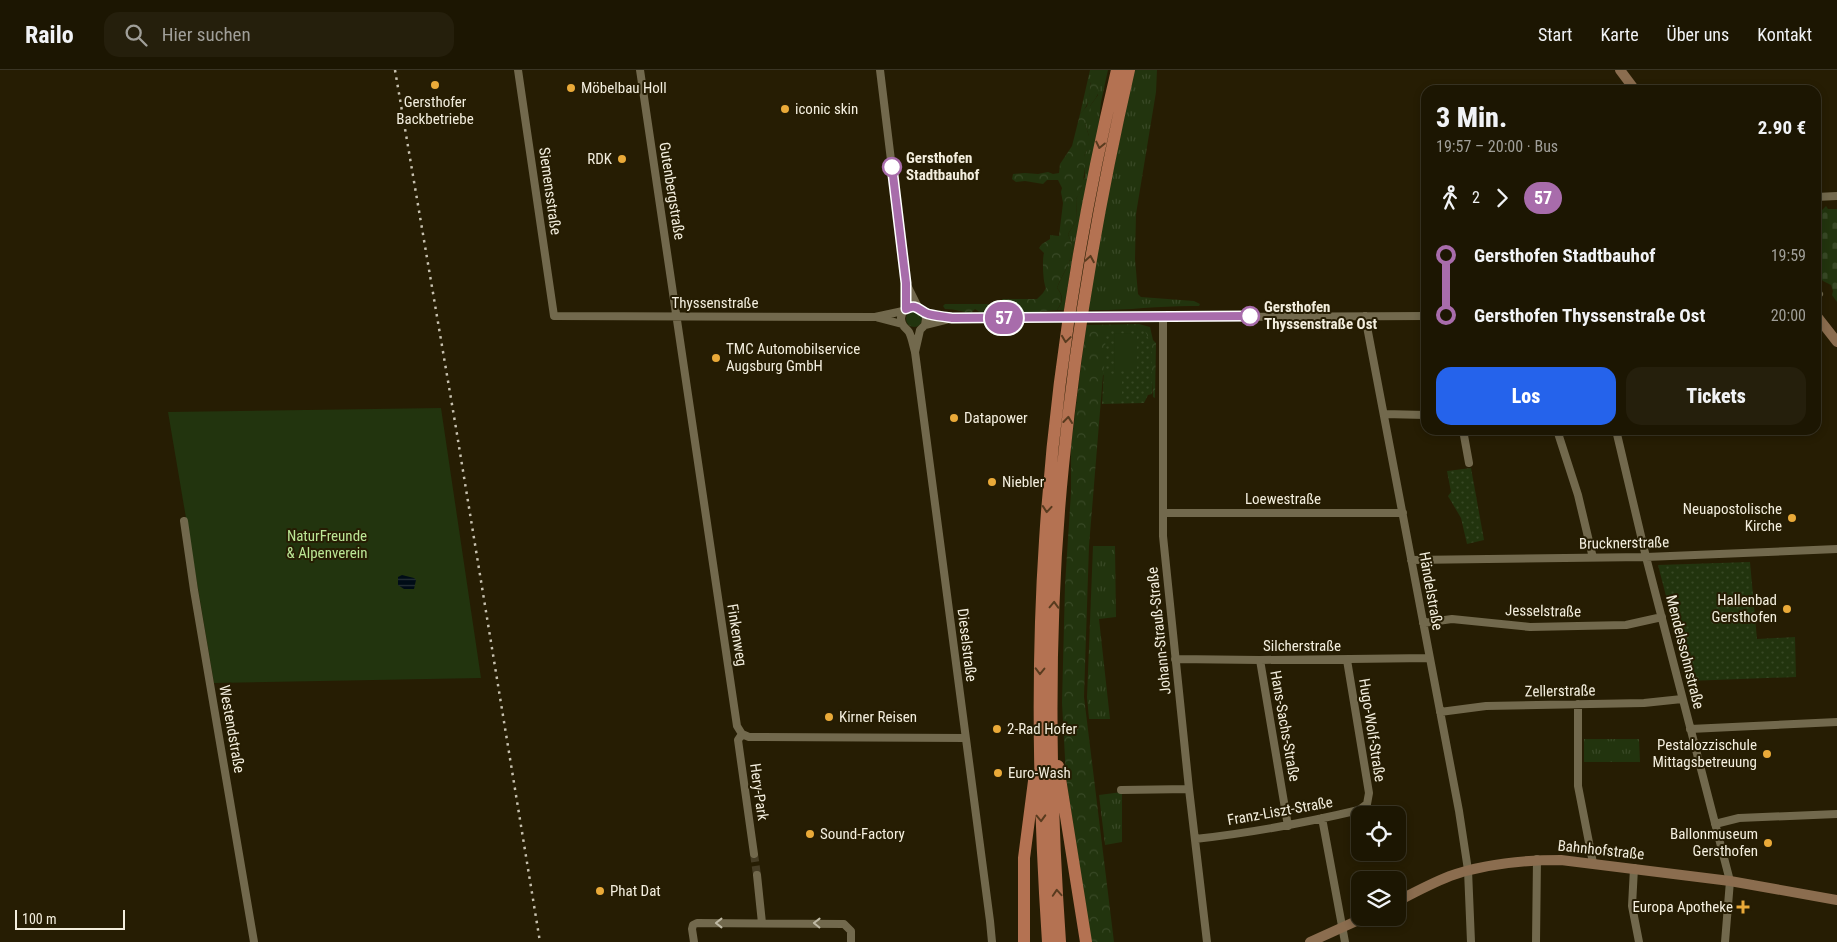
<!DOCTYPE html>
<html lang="de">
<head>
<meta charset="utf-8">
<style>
	body { margin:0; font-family:"Roboto Condensed",sans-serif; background:#251f0c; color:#f1f3f6; height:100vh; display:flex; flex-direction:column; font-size:19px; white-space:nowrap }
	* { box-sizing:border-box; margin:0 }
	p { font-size:16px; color:#a09f99 }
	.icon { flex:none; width:28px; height:28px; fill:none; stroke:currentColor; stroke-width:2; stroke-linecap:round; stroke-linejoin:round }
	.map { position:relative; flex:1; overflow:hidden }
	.side { position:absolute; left:1421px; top:15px; width:400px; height:350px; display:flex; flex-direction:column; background:#1c1602; border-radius:15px; box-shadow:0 2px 8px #0003,0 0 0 1px #3a3524 }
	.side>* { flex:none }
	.badge { padding:0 10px; border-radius:16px; font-size:18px; line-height:32px }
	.buttons { position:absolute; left:1351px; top:736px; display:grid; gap:10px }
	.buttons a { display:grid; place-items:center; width:55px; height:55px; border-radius:10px; background:#1c1602; box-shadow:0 2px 8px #0003,0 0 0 1px #3a3524; font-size:25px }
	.scale { position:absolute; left:15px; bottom:12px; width:110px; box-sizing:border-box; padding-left:5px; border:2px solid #f3eede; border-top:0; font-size:14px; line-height:18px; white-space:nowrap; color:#f3eede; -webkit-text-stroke:4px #261d03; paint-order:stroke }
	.map>.badge { position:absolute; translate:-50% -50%; box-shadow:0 0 0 2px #fff }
	.legs { display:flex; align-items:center; gap:8px; height:55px; padding:0 15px; font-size:16px }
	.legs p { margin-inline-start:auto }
	.summary { display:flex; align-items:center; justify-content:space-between; height:85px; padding:0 15px }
	h1 { font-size:28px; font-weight:800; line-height:38px }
	.primary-button { display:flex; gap:10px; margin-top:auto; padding:10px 15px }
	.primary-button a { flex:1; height:58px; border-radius:15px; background:#2563eb; color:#fff; font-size:20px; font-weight:800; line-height:58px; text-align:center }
	.primary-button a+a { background:#251f0c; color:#f1f3f6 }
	ul { padding:0 15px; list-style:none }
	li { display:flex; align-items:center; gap:18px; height:60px; font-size:19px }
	li i { display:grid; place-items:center; width:8px; height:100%; margin:0 6px; background:currentColor }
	li i::after { content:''; width:12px; height:12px; margin:-6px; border:4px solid; border-radius:50%; background:#1c1602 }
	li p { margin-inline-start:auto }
	li:first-child i { background:linear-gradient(#0000 50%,currentColor 0) }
	li:last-child i { background:linear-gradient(currentColor 50%,#0000 0) }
	header { display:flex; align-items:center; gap:30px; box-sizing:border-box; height:70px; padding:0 25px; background:#1c1602; border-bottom:1px solid #3a3524 }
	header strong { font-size:24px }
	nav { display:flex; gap:28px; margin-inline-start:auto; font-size:18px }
	.search { width:350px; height:45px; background:#251f0c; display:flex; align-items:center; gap:12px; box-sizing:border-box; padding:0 18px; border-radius:15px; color:#a09f99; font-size:19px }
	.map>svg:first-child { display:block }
	.grass { fill:url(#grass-tufts) }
	.forest { fill:url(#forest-crowns) }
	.cemetery { fill:url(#cemetery-stones) }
	.park { fill:url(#park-dots) }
	.garden { fill:#22340e }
	.water { fill:url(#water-rules) }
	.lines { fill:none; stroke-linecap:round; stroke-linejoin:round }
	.minor-tunnel { stroke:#453c24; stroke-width:8; stroke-dasharray:8 4; stroke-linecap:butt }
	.minor { stroke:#72694d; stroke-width:8 }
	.secondary { stroke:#8b6d4f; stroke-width:10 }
	.trunk { stroke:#b47252; stroke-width:12 }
	.rail { stroke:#c7c1af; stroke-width:2.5; stroke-dasharray:2.5 5; stroke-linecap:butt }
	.oneway { stroke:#583b1f }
	.oneway2 { stroke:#bfb9a4 }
	.line-1-casing { stroke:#fff; stroke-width:11 }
	.line-1 { stroke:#a86cab; stroke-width:8 }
	.poi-dot { fill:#eaaa39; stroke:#261d03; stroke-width:2 }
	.stop-1-dot { fill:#fff; stroke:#a86cab; stroke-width:2.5 }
	.labels { text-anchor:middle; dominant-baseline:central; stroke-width:4; stroke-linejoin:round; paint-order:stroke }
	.poi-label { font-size:15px; fill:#f3eede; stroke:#261d03; text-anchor:start }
	.stop-label { font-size:15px; font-weight:bold; fill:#f3eede; stroke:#261d03; text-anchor:start }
	.street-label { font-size:15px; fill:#f3eede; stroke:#261d03 }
	.park-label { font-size:15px; fill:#bbe695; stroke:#261d03 }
</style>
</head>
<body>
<header>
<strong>Railo</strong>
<div class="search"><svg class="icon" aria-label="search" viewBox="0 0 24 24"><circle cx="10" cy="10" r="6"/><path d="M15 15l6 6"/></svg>Hier suchen</div>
<nav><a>Start</a><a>Karte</a><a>Über uns</a><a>Kontakt</a></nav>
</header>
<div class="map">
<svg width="1837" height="872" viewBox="0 0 1837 872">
	<defs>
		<pattern id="grass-tufts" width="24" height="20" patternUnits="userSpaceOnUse" patternTransform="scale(1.25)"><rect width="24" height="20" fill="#22340e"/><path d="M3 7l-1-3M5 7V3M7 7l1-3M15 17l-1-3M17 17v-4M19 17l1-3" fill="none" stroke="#384825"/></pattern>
		<pattern id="forest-crowns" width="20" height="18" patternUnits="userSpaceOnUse" patternTransform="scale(1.25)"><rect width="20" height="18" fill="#22340e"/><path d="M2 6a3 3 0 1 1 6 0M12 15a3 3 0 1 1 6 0" fill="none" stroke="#384825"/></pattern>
		<pattern id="cemetery-stones" width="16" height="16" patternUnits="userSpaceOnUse" patternTransform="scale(1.25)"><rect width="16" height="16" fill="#22340e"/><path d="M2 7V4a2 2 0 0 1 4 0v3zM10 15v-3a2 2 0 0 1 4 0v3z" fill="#384825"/></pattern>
		<pattern id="park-dots" width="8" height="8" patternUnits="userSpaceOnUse" patternTransform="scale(1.25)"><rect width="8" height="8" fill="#22340e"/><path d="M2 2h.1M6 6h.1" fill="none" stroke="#384825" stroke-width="1.8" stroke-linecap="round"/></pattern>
		<pattern id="water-rules" width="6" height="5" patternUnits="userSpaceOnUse" patternTransform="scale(1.25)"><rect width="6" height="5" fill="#000c16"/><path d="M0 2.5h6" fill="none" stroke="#263037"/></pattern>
	</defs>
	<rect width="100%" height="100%" fill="#261d03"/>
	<!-- grass -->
	<path class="grass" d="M1090 0H1108L1101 32 1098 61 1075 172 1064 240H1057C1063 232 1064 226 1057 218 1061 207 1074 188 1072 176 1072 172 1069 168 1068 164L1077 150 1076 129 1082 117 1081 113 1085 107 1084 86 1087 80 1089 66 1085 54 1089 50 1090 36 1098 25 1090 12C1091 24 1089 36 1080 44Z
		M1134 0H1157L1156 22 1136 144 1135 189 1138 224 1141 227 1194 231 1200 234 1199 236C1162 235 1125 241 1088 240L1102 154Z
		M906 249a8 8 0 1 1 16 0a8 8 0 1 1-16 0Z
		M1093 476H1115L1116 547 1099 549 1110 649H1089L1087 627Z
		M1584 669H1639L1640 692H1584Z
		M1122 722V772L1105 775 1099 725Z"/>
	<!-- forest -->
	<path class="forest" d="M1094 4H1099L1101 10 1098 14C1101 23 1095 29 1090 36L1092 49 1085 54 1091 72 1084 86 1086 89C1084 101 1084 119 1076 129L1077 150 1068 164C1069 168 1072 172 1072 176 1074 189 1061 206 1057 218 1063 226 1063 231 1057 240L1028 243H981L975 239 971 243C961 242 956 239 945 239L943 236 945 234H1002V229H1037L1043 223 1046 218C1043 213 1042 189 1044 183L1039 178 1042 174 1050 169V165L1059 166 1063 133 1061 122 1062 118 1058 110H1047L1043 114 1025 111 1016 112 1012 109 1013 104 1025 103 1038 104 1048 102 1053 104 1059 103 1060 94 1072 76 1080 44 1087 36 1089 27 1091 7Z
		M1139 254 1150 257 1153 270 1156 273 1155 328 1153 327 1152 312 1141 310 1131 262 1116 261 1111 265 1119 305H1103L1089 476 1084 627 1114 872H1091L1066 707 1062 633 1065 515 1071 422V376L1086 255Z"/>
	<!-- cemetery -->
	<path class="cemetery" d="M1826 136 1828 139H1837V232L1832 225 1833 221 1831 215 1823 211 1816 203V146Z"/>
	<!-- park -->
	<path class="park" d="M1106 261H1145L1152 276V324L1148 325 1144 333 1102 334Z
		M1471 398 1484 470 1467 474 1461 448 1448 426 1451 422 1447 401Z
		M1750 492 1757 569 1795 567 1796 607 1688 611 1658 495Z"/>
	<!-- garden -->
	<path class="garden" d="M1115 263 1137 264V300H1114Z
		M1106 306H1122V330H1106Z
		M441 338 481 608 214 613 168 342Z"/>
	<!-- water -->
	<path class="water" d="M402 505 414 508 416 510 414 519H404L398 515V507Z"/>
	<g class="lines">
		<!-- minor-tunnel -->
		<path class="minor-tunnel" d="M754 784 757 805"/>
		<!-- minor -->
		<path class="minor" d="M518 0 554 246 875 247 903 241
			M640 0 737 656 742 664 749 667 965 668
			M880 0 906 213V239
			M1816 127 1837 126
			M907 215 918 237 925 243 926 249 925 255 920 260 915 282
			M1816 221 1819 224 1816 225
			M918 237C908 235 898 242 902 253 903 257 907 259 909 262 912 268 913 275 915 282L990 851 992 872
			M925 243 953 248 1426 246
			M1163 246V466L1189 719 1207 872
			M1365 246 1459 741 1468 800 1471 872
			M879 248 902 254
			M925 255 949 249
			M1384 344 1426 345
			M1463 360 1469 393
			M1557 360 1578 425 1593 488
			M1616 360 1646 487 1730 811 1725 872
			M1163 443H1403
			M184 451 194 520 254 872
			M1411 490 1646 487 1837 479
			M1423 553 1452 549 1530 557 1626 555 1662 547
			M1175 589 1260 590 1429 588
			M1260 590 1288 756
			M1578 634V716L1593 793
			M1440 642 1486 636 1644 633 1682 629
			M1690 659 1837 652
			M742 664 738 670 754 784
			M1121 720 1189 719
			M1322 748 1345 872
			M1715 754 1739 748 1837 744
			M1195 769C1250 763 1304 753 1359 740L1367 734 1369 723 1347 590
			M1634 798 1632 836 1639 872
			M757 805 762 853
			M694 872 692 859 693 855 697 853 844 854 851 861V872
			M1536 872 1537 789"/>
		<!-- secondary -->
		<path class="secondary" d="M1620 0 1635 20
			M1816 245 1837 272
			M1398 831C1415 822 1432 813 1450 806 1486 793 1523 790 1561 790L1730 811 1837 830
			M1310 872 1363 848"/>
		<!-- trunk -->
		<path class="trunk" d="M1058 696 1086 872
			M1024 872V788L1034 711
			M1048 872C1039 738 1036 604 1045 471 1055 312 1080 155 1117 0
			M1060 872C1049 714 1047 554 1063 396 1076 262 1099 131 1129 0"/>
		<!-- rail -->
		<path class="rail" d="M395 0 456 358 540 872"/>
	</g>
	<!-- one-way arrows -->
	<defs><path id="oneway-chevron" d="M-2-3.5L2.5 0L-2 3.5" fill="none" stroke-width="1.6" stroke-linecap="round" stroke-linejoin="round" transform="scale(1.25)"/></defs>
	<g class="oneway">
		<use href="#oneway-chevron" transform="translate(1100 75) rotate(102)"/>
		<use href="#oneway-chevron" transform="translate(1090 189) rotate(-80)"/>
		<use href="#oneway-chevron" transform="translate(1066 269) rotate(98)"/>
		<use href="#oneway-chevron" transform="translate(1068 350) rotate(-84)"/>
		<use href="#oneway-chevron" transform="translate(1047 439) rotate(95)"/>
		<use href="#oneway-chevron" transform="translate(1054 535) rotate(-88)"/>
		<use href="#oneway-chevron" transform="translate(1040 601) rotate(91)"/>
		<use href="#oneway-chevron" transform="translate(1041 748) rotate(88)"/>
		<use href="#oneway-chevron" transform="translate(1057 823) rotate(-94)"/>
	</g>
	<g class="oneway2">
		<use href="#oneway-chevron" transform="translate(719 853) rotate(180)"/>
		<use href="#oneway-chevron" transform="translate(817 853) rotate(-179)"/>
	</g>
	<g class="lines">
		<defs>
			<path id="line-1" d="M892 97 906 213V239C917 233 919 241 928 244 936 246 945 247 953 248L1250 246"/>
		</defs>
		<!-- line-1 casing -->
		<use href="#line-1" class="line-1-casing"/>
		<!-- line-1 -->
		<use href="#line-1" class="line-1"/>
	</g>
	<!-- markers -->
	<g class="poi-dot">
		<circle cx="435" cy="15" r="5"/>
		<circle cx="571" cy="18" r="5"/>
		<circle cx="785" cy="39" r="5"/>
		<circle cx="622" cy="89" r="5"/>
		<circle cx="716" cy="288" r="5"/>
		<circle cx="954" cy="348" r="5"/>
		<circle cx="992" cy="412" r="5"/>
		<circle cx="1792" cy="448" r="5"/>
		<circle cx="1787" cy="539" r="5"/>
		<circle cx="829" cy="647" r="5"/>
		<circle cx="997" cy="659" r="5"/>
		<circle cx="1767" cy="684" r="5"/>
		<circle cx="998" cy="703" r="5"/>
		<circle cx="810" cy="764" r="5"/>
		<circle cx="1768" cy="773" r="5"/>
		<circle cx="600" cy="821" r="5"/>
		<path d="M1740.5 829.5h5v5h5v5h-5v5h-5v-5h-5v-5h5z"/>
	</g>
	<g class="stop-1-dot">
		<circle cx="892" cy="97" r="9"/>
		<circle cx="1250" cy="246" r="9"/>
	</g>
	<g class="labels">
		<!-- poi labels -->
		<g class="poi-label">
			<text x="581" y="18">Möbelbau Holl</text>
			<text x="435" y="32" text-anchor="middle">Gersthofer<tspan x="435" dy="17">Backbetriebe</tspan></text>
			<text x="795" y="39">iconic skin</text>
			<text x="612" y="89" text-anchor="end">RDK</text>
			<text x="726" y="279">TMC Automobilservice<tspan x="726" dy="17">Augsburg GmbH</tspan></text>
			<text x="964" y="348">Datapower</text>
			<text x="1002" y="412">Niebler</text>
			<text x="1782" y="439" text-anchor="end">Neuapostolische<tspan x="1782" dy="17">Kirche</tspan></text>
			<text x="1777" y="530" text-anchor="end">Hallenbad<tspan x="1777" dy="17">Gersthofen</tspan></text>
			<text x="839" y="647">Kirner Reisen</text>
			<text x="1007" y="659">2-Rad Hofer</text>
			<text x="1757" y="675" text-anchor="end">Pestalozzischule<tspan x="1757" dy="17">Mittagsbetreuung</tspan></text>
			<text x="1008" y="703">Euro-Wash</text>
			<text x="820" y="764">Sound-Factory</text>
			<text x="1758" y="764" text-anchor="end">Ballonmuseum<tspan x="1758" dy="17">Gersthofen</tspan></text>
			<text x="610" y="821">Phat Dat</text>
			<text x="1733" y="837" text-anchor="end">Europa Apotheke</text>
		</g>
		<!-- stop labels -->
		<g class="stop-label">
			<text x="906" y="88">Gersthofen<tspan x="906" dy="17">Stadtbauhof</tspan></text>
			<text x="1264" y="237">Gersthofen<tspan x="1264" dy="17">Thyssenstraße Ost</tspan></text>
		</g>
		<!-- street labels -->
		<g class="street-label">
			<text transform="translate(550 121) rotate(82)">Siemensstraße</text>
			<text transform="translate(672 121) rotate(81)">Gutenbergstraße</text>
			<text x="715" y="233">Thyssenstraße</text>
			<text x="1283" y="429">Loewestraße</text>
			<text transform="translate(1624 473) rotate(-1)">Brucknerstraße</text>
			<text transform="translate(1431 521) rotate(80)">Händelstraße</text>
			<text transform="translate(1543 541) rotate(1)">Jesselstraße</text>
			<text transform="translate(1159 561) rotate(-96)">Johann-Strauß-Straße</text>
			<text transform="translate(737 565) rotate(81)">Finkenweg</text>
			<text transform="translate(967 575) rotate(83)">Dieselstraße</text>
			<text x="1302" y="576">Silcherstraße</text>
			<text transform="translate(1685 582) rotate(76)">Mendelssohnstraße</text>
			<text transform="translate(1560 621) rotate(-1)">Zellerstraße</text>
			<text transform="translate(1285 656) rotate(80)">Hans-Sachs-Straße</text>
			<text transform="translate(232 659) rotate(80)">Westendstraße</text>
			<text transform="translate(1372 660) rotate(81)">Hugo-Wolf-Straße</text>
			<text transform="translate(759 722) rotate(82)">Hery-Park</text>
			<text transform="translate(1280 741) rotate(-10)">Franz-Liszt-Straße</text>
			<text transform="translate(1601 780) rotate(6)">Bahnhofstraße</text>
		</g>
		<!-- park labels -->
		<g class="park-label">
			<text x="327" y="466">NaturFreunde<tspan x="327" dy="17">&amp; Alpenverein</tspan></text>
		</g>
	</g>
</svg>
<div class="buttons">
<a><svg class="icon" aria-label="locate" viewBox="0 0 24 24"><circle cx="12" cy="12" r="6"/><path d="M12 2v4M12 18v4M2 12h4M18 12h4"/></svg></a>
<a><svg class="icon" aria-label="layers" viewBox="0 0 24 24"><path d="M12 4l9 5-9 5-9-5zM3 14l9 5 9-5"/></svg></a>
</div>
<div class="scale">100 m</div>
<b class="badge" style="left:1004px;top:248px;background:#a86cab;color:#fff">57</b>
<section class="side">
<div class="summary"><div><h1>3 Min.</h1><p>19:57 – 20:00 · Bus</p></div><b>2.90 €</b></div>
<div class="legs"><svg class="icon" aria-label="walk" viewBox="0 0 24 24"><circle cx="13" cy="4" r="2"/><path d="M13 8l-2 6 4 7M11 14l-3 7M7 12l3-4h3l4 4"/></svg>2<svg class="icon" aria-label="forward" viewBox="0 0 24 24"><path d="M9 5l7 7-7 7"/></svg><b class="badge" style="background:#a86cab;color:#fff">57</b></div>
<ul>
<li><i style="color:#a86cab"></i><b>Gersthofen Stadtbauhof</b><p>19:59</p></li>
<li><i style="color:#a86cab"></i><b>Gersthofen Thyssenstraße Ost</b><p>20:00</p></li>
</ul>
<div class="primary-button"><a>Los</a><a>Tickets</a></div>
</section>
</div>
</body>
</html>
